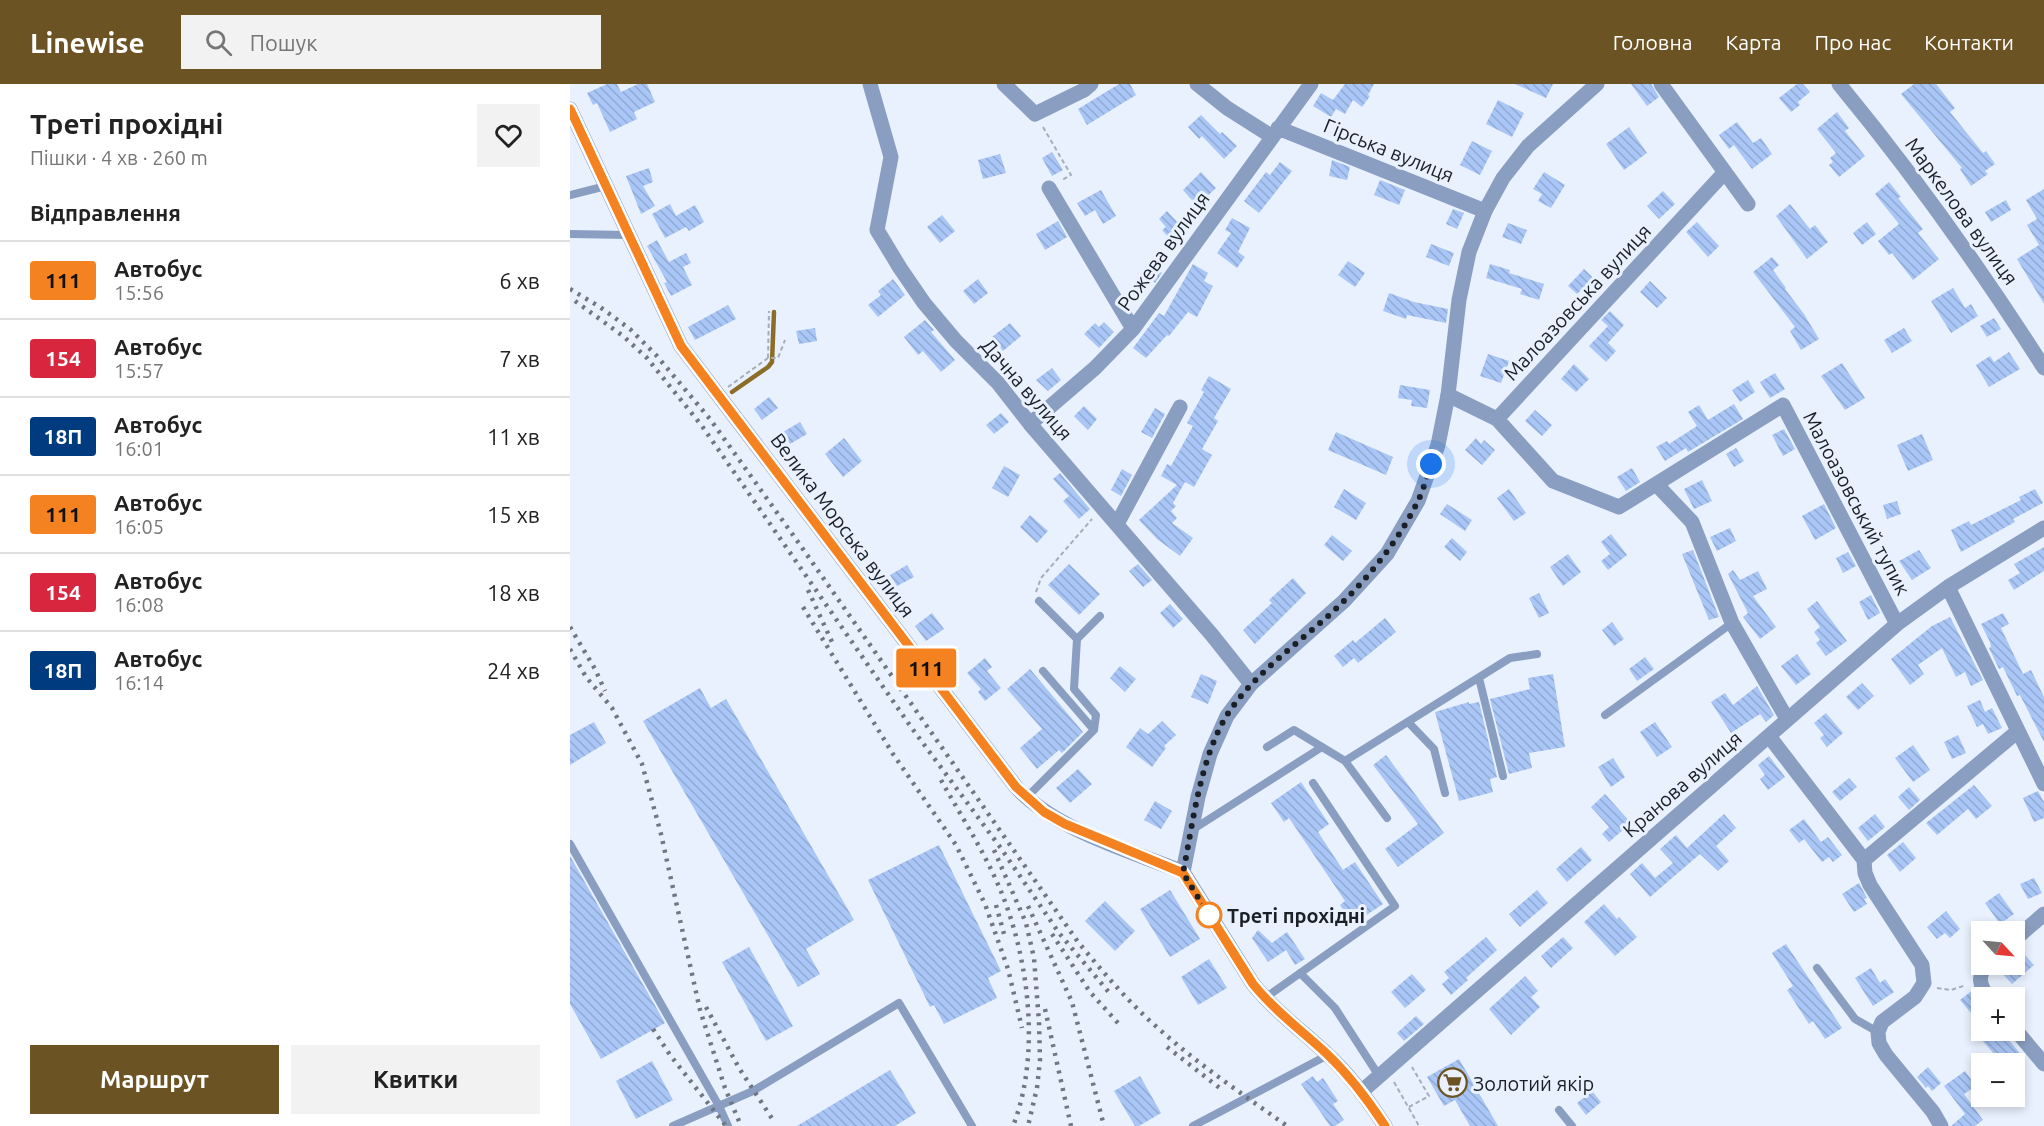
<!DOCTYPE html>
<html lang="uk">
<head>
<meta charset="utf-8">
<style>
	body { margin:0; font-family:Ubuntu,sans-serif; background:#f2f2f2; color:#222; height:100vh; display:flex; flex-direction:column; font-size:22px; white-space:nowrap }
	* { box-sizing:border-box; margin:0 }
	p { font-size:20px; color:#767676 }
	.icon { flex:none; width:33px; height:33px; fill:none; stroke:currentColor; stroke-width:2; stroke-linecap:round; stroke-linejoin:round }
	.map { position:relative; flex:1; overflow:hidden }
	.drawer { display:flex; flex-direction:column; background:#fff; width:570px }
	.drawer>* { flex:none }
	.badge { padding:0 12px; border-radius:4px; font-size:21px; line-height:39px }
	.needle { width:39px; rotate:116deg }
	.buttons { position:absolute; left:1401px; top:837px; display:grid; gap:12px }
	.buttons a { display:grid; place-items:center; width:54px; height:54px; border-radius:0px; background:#fff; box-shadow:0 3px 9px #0003; font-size:30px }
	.you { position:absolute; width:30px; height:30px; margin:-15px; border:4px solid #fff; border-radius:50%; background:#1a73e8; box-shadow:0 0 0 9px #1a73e833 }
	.map>.badge { position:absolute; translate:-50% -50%; box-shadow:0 0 0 3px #fff }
	h2 { padding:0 30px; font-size:22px; line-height:54px }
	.round { display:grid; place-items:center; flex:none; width:63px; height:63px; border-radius:0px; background:#f2f2f2 }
	.overview { display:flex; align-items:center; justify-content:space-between; height:102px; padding:0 30px }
	h1 { font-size:28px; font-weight:700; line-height:45px }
	.action { display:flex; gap:12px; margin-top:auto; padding:12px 30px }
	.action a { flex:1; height:69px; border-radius:0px; background:#6b5323; color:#fff; font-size:24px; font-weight:700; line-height:69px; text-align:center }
	.action a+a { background:#f2f2f2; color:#222 }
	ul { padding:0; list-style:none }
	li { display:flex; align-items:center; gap:18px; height:78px; padding:0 30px; border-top:2px solid #e0e0e0 }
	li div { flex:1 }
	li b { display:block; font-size:22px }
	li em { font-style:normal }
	li .badge { min-width:66px; font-weight:700; text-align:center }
	header { display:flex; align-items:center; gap:36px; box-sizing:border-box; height:84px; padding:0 30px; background:#6b5323; color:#fff }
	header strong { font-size:28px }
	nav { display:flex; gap:33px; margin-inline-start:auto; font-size:21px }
	.search { width:420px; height:54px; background:#f2f2f2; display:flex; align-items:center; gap:15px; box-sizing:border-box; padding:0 21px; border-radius:0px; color:#767676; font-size:22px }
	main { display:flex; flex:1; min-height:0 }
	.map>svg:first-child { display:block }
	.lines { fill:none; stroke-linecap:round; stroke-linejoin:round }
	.stream { stroke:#8c6d28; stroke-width:4.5 }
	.building { fill:url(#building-back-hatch) }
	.path { stroke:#a6adb9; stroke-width:2; stroke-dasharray:4.5 3; stroke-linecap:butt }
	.service { stroke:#8a9ec1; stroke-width:8 }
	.minor { stroke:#8a9ec1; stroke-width:15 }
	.tertiary { stroke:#8a9ec1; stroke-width:15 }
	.rail { stroke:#717781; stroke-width:4.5; stroke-dasharray:3 6; stroke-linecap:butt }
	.line-casing { stroke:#fff; stroke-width:14 }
	.line { stroke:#f58220; stroke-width:9 }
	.walk { stroke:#1b2027; stroke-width:6; stroke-dasharray:0 10.8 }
	.stop-dot { fill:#fff; stroke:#f58220; stroke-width:3 }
	.labels { text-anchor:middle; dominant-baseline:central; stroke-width:6; stroke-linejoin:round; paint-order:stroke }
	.street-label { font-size:20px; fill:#1b2027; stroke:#e9f1fe }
	.stop-label { font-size:20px; font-weight:bold; fill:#1b2027; stroke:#e9f1fe; text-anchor:start }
	.poi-label { font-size:20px; fill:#1b2027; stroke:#e9f1fe; text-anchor:start }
</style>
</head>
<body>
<header>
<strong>Linewise</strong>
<div class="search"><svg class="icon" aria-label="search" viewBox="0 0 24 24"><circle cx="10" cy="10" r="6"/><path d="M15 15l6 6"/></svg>Пошук</div>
<nav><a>Головна</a><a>Карта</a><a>Про нас</a><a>Контакти</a></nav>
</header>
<main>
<section class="drawer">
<div class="overview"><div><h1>Треті прохідні</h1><p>Пішки · 4 хв · 260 m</p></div><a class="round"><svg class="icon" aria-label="heart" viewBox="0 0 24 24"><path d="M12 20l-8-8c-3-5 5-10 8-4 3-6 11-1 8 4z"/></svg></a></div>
<h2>Відправлення</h2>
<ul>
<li><span class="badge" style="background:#f58220;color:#111">111</span><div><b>Автобус</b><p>15:56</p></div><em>6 хв</em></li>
<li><span class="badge" style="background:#d7263d;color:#fff">154</span><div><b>Автобус</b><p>15:57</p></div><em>7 хв</em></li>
<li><span class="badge" style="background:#003b80;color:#fff">18П</span><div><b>Автобус</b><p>16:01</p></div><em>11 хв</em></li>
<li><span class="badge" style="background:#f58220;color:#111">111</span><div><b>Автобус</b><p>16:05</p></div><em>15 хв</em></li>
<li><span class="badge" style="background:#d7263d;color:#fff">154</span><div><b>Автобус</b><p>16:08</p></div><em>18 хв</em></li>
<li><span class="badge" style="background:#003b80;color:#fff">18П</span><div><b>Автобус</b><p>16:14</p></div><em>24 хв</em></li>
</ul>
<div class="action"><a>Маршрут</a><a>Квитки</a></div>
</section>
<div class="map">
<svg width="1474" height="1042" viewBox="0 0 1474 1042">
	<defs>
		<pattern id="building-back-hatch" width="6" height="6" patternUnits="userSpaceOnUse" patternTransform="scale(1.5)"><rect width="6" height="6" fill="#a9c6f6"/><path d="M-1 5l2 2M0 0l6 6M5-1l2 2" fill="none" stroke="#91aad3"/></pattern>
	</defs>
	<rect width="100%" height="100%" fill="#e9f1fe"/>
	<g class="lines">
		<!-- stream -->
		<path class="stream" d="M162 308 198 283 202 278 204 228"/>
	</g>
	<!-- building -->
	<path class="building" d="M37 0H47L51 8 68 0H77L85 18 64 28 67 35 40 48 27 19 23 21 17 9Z
		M549 0H560L566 11 517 41 508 25Z
		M775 0H804L798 11 800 12 792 23 783 16 775 30 766 25 761 33 743 22 751 9 763 16Z
		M945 0H983L976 14Z
		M1061 0H1081L1089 13 1077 22Z
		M1227 0H1233L1240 8 1228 18 1230 21 1221 28 1209 14Z
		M1344 0H1366L1385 24 1380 28 1413 69 1416 67 1425 80 1415 87 1418 90 1401 102 1390 85 1392 84 1331 10Z
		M928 16 954 29 942 53 916 40Z
		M1267 28 1279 44 1275 47 1295 72 1269 93 1259 81 1263 78 1260 74 1266 69 1247 45Z
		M631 31 650 50 652 48 667 62 654 75 632 52 629 55 618 43Z
		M1167 38 1183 59 1191 54 1202 70 1182 85 1164 61 1159 65 1149 51Z
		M1059 43 1077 69 1054 86 1036 60Z
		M902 57 922 67 910 91 890 81Z
		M482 68 493 86 482 92 472 74Z
		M430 70 436 89 413 95 408 76Z
		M762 76 780 83 777 96 759 92Z
		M710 78 722 87 689 129 674 117 696 88 700 91Z
		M79 84 83 98 73 102 85 122 71 130 56 92Z
		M631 88 646 104 627 122 613 106Z
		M974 88 995 101 981 124 968 117 972 110 963 105Z
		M810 96 835 106 829 121 804 111Z
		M1319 98 1331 113 1328 114 1353 145 1348 149 1369 175 1343 196 1322 169 1319 171 1308 157 1329 140 1305 110Z
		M1474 105V220L1447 175 1469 161 1457 141 1467 135 1456 116Z
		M531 106 546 132 533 140 525 126 515 132 507 119Z
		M1093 107 1105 120 1089 135 1077 122Z
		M1436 116 1441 126 1421 138 1415 128Z
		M100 120 106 132 125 121 134 138 119 147 116 143 95 154 82 130Z
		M1220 120 1240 145 1245 141 1258 158 1237 175 1206 132Z
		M883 125 894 129 887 145 876 140Z
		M597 127 612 143 600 155 592 146 596 143 589 135Z
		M372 131 385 147 370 159 357 143Z
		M662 134 680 144 668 168 675 173 667 184 647 169 661 149 655 146Z
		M488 137 497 153 475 166 466 150Z
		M1127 138 1149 162 1138 173 1116 148Z
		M1297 138 1306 150 1292 161 1283 149Z
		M938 139 957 146 951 160 932 153Z
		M87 156 99 178 116 169 121 179 113 183 122 201 101 212 94 199 97 198 77 162Z
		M861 160 884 169 879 182 856 173Z
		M1202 173 1209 181 1203 186 1216 204 1215 205 1234 230 1249 255 1231 266 1220 247 1225 243 1183 188Z
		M581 177 592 189 585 199 572 186Z
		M778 177 795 189 785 203 768 191Z
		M623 180 638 189 634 197 643 202 627 233 618 228 599 252 597 251 576 274 563 264 589 229 594 232Z
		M920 180 940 186 939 189 974 200 969 216 950 210 952 205 916 194Z
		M1014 185 1031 201 1020 213 1012 205 1007 210 998 202Z
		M323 195 335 211 308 233 298 221 311 211 308 207Z
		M408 195 418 209 404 220 393 207Z
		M1080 197 1097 214 1087 224 1070 208Z
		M1383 204 1395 224 1401 220 1408 232 1381 249 1361 217Z
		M819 209 844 218 878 225 876 239 837 231 836 235 813 227Z
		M158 221 166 235 125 256 118 243Z
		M1040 227 1054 241 1038 259 1046 267 1036 278 1019 262 1038 242 1031 236Z
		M1424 234 1431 245 1417 253 1410 242Z
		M355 236 364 246 361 248 385 276 371 288 353 267 348 271 334 253Z
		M534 238 544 248 529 264 514 250 525 239 529 243Z
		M440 239 451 252 433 267 422 253Z
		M245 244 247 257 229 260 226 247Z
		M1334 244 1342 257 1322 269 1314 256Z
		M1439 268 1450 285 1419 303 1406 281 1420 272 1424 278Z
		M918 270 939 277 931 299 910 292Z
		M1272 279 1295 314 1275 326 1251 292Z
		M1004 280 1019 295 1006 308 991 295Z
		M482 284 491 296 478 307 466 296Z
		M1205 289 1215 305 1200 314 1190 298Z
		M639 292 661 305 644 334 648 337 632 365 642 371 624 403 615 398 603 419 606 422 601 427 607 434 602 439 623 454 610 472 587 455 569 436 607 401 591 392 597 380 601 382 623 342 617 339 634 308 631 306Z
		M1178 296 1185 308 1170 318 1162 306Z
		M830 301 860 306 857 324 841 322 842 316 828 314Z
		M199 313 208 324 192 336 184 325Z
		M1164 320 1173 335 1118 368 1116 364 1095 377 1086 363 1097 357 1099 360 1127 342 1118 328 1129 321 1138 336Z
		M514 322 527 335 518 346 504 332Z
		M585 324 595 330 582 354 571 348Z
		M965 326 982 341 972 352 955 337Z
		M431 329 439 338 424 350 416 341Z
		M230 338 237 350 220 360 213 348Z
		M1214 345 1225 365 1213 372 1202 351Z
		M766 348 823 373 816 391 758 366Z
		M1352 350 1363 376 1338 387 1327 361Z
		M274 354 292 377 273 393 255 370Z
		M906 354 911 360 914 356 925 366 912 381 895 366Z
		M1166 364 1174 377 1164 383 1156 370Z
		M434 382 450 391 438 413 422 404Z
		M1062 384 1070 398 1056 407 1047 393Z
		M552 385 562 391 551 412 541 406Z
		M490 389 520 425 509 435 493 417 499 412 483 395Z
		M1132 396 1142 417 1124 425 1114 405Z
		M774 405 796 419 786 436 764 423Z
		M939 405 956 429 944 437 927 414Z
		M1465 405 1473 419 1443 435 1445 438 1391 468 1381 446 1399 437 1401 441 1451 416 1449 413Z
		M1327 417 1331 430 1317 435 1313 421Z
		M877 420 902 436 895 447 870 430Z
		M1254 420 1266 444 1245 456 1232 432Z
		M460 431 478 447 467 459 450 443Z
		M1160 444 1166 457 1147 467 1140 453Z
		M1041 450 1057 471 1038 486 1031 477 1040 470 1031 458Z
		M762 451 782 467 773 477 754 461Z
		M882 454 897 468 890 477 874 463Z
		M1474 463V487L1444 506 1438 496 1450 489 1444 480Z
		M1123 466 1149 533 1139 536 1112 470Z
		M1349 466 1361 484 1342 496 1329 477Z
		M1278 468 1286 482 1273 489 1266 474Z
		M998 470 1011 488 993 502 980 483Z
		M499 480 530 510 509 531 478 501Z
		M568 480 582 496 573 503 559 487Z
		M337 481 344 493 327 502 320 491Z
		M1163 486 1170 496 1188 487 1197 505 1183 512 1206 543 1190 555 1173 533 1178 529 1158 490Z
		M723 494 736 509 685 560 673 546 702 519 699 516Z
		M969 509 979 529 969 534 959 514Z
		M1301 511 1310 529 1298 536 1289 518Z
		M1247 517 1277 557 1256 572 1246 559 1250 556 1244 548 1250 543 1237 525Z
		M600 520 613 535 603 544 590 529Z
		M362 529 374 545 356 557 345 542Z
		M1433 529 1439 540 1431 544 1453 590 1461 586 1474 613V658L1450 611 1447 612 1433 583 1429 585 1419 564 1421 563 1420 558 1411 540Z
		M1380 533 1413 596 1401 602 1395 588 1386 593 1372 564 1348 581 1354 590 1340 601 1321 575 1362 542Z
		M815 534 826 548 788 579 784 574 773 583 764 572 783 556 785 559Z
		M1042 538 1054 555 1044 562 1032 546Z
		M1227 570 1241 590 1226 601 1211 582Z
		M1075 573 1084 585 1067 597 1059 585Z
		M415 574 422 583 417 587 431 604 415 617 408 608 411 605 397 589Z
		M550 582 566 595 555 608 540 594Z
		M460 585 513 648 492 669 489 666 467 685 450 664 472 645 437 605Z
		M631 590 647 597 638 620 621 613Z
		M983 590 995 663 959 669 962 684 939 690 920 615 960 605 958 594Z
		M1292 599 1304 612 1288 626 1276 613Z
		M1187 602 1204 631 1196 638 1190 630 1161 649 1141 618 1155 609 1163 621Z
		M130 604 141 624 156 615 284 836 236 865 250 890 228 903 73 637Z
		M1410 616 1415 628 1422 624 1432 644 1418 650 1413 640 1407 643 1397 622Z
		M899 618V620L909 618 927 693 920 695 923 708 889 717 865 628Z
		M1256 629 1273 649 1257 663 1250 654 1254 651 1244 639Z
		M592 637 606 651 594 662 596 664 582 683 556 663 570 644 578 650Z
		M24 638 36 659 0 681V651Z
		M1085 638 1102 663 1087 673 1070 648Z
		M1388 651 1396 669 1382 675 1374 658Z
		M1343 661 1360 686 1343 698 1325 674Z
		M816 671 874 749 828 783 815 765 848 740 803 681Z
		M1199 672 1215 693 1198 706 1190 695 1195 691 1188 681Z
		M1043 674 1055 693 1041 703 1028 683Z
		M508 685 522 700 500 719 486 704Z
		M1279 694 1287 703 1270 717 1262 708Z
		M731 698 759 740 748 748 773 786 785 778 813 820 783 840 770 821 775 817 719 734 714 738 701 719Z
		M1404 701 1422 722 1406 735 1398 725 1367 751 1356 739Z
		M1339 703 1350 716 1339 726 1328 713Z
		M1468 707 1474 718V734L1464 738 1453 714Z
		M1035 710 1061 739 1039 758 1032 750 1039 743 1021 723Z
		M585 717 602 727 591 745 574 736Z
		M1154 730 1166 744 1146 762 1159 777 1148 787 1130 770 1080 813 1060 790 1072 779 1085 794 1103 779 1090 765 1106 751 1117 764Z
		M1305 730 1315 743 1298 757 1288 744Z
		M1234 735 1251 758 1258 753 1272 771 1263 778 1259 773 1252 778 1234 755 1229 759 1219 746Z
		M1333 758 1346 774 1330 788 1317 771Z
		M369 761 431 887 418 894 427 914 374 940 364 921 360 923 298 796Z
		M1011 763 1022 776 997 798 986 785Z
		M0 772 95 939 31 975 0 920Z
		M1464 794 1472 809 1458 815 1450 800Z
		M1289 799 1297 814 1294 815 1297 820 1284 828 1272 810Z
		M600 806 630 855 600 873 570 825Z
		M967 806 978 819 950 843 939 830Z
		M1429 809 1444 830 1430 840 1415 819Z
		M535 817 565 847 545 867 515 837Z
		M1034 820 1047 835 1049 833 1067 853 1045 872 1014 838Z
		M1376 827 1390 845 1380 854 1375 849 1367 855 1357 843Z
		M688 846 702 859 717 848 735 875 725 881 716 866 698 878 682 854Z
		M916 853 927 866 896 894 898 896 881 911 872 900 879 894 874 888Z
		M993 853 1003 864 981 884 971 872Z
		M1216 860 1272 944 1255 955 1243 937 1239 940 1217 906 1223 902 1202 869Z
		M179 863 223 942 196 957 152 878Z
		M1452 868 1464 881 1442 900 1430 887 1438 880H1444V874Z
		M639 875 657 904 628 921 611 893Z
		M1301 884 1310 899 1315 895 1324 908 1303 922 1285 894Z
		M842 890 856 906 835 924 821 908Z
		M955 892 968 907 961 913 970 923 941 951 919 925Z
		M1403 906 1412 920V942L1390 916Z
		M846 932 854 940 834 957 827 949Z
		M1418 946H1430L1454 974 1448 980H1433L1410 954Z
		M889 975 928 1042H900L885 1016 874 1022 857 993Z
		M82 977 103 1016 66 1035 46 997Z
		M1358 983 1371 999 1362 1007 1358 1002 1356 1004 1347 993Z
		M320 986 346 1029 325 1042H227Z
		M1395 987 1406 1002 1394 1010 1413 1036 1405 1042H1381L1395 1030 1374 1002Z
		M570 992 591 1029 569 1042H565L544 1007Z
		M743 992 747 998 753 994 768 1017 763 1020 774 1036 765 1042H760L731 1000Z
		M1022 1007 1031 1018 1016 1031 1007 1019Z"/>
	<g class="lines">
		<!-- path -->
		<path class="path" d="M473 43 501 91 492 96
			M198 274 199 227
			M158 303 198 274H208L215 256
			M466 508 471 494 522 435
			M1367 904 1381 906 1396 901
			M824 998 849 1042
			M839 1023 859 1012 842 983"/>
		<!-- service -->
		<path class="service" d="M0 111 36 102
			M0 150 58 151
			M469 517 507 555
			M473 587 524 646
			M909 594 933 692
			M1035 631 1162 539
			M838 638 864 665 875 709
			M697 663 724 646 775 677 817 734
			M775 677 940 574 967 570
			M456 714 524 646 526 631 504 605 507 555 530 532
			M622 746 752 663
			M0 760 149 1022 158 1042
			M1247 884 1285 935 1308 948
			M730 889 765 924 809 992
			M695 914 825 822 743 699
			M989 1026 1002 1042
			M103 1042 183 1007 329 919 402 1042
			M623 1042 758 971"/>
		<!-- minor -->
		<path class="minor" d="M300 0 321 73 307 146 330 184 354 219 386 257 428 299 460 340 642 551 681 600
			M434 0 465 30 514 6 521 0
			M627 0 657 24 701 52
			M1091 0 1178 120
			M1269 0C1344 91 1411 185 1474 284
			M708 44 915 127
			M479 104 563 245
			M878 311 927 335 983 397 1049 423 1213 321 1327 540
			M927 335 1155 88
			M460 340 525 284 563 245 741 0
			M1086 400 1122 438 1162 539 1217 635
			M547 440 610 323
			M1378 503 1474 700
			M1199 652 1294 776 1295 789 1300 801 1352 881 1354 899 1345 913 1312 938 1308 948 1309 959 1316 971 1363 1028 1371 1042
			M1294 776 1448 647
			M1444 856 1474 830
			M1418 880C1406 891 1410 903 1419 914
			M1444 944 1474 980
			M791 1008 1327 540 1378 503 1474 444"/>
		<!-- tertiary -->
		<path class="tertiary" d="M0 25 111 262 446 703C486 746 558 766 613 788
			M613 788 628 713 640 670 657 632 681 600 774 517 817 470 848 417 868 361 878 311 889 216 899 168 915 127 933 94 958 62 1027 0
			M613 788 683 900C705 927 732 947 757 970 780 991 798 1016 815 1042"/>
		<!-- rail -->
		<path class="rail" d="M0 205 30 223 60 245 86 271 140 335 228 458 508 858C534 889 559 919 589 945 629 981 674 1011 717 1042
			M5 217 53 252 77 274 132 342 341 643 430 763 489 849 542 912
			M238 506 262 558
			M233 523 323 670 386 761 415 820 438 885 452 944
			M0 543 25 585 35 607
			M0 565 16 593 42 624 72 680 91 750 130 926 155 1004 171 1042
			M371 696C391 732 414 767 430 805 459 874 471 971 443 1042
			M424 766 456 839 464 874 469 938 470 976 467 1004 458 1042
			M426 821 434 850
			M458 822 502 918 534 1042
			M482 850 520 908 548 939
			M136 923 169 984 203 1036
			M475 925 501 1042
			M83 945 100 971 156 1042
			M597 963 651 1005"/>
	</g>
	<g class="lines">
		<defs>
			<path id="line" d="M0 25 111 262 446 703 474 728 495 740 613 789 683 900C705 927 732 947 757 970 780 992 798 1016 815 1042"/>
		</defs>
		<!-- line casing -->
		<use href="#line" class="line-casing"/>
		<!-- line -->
		<use href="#line" class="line"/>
		<!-- walk -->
		<path class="walk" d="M639 831 613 789C623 739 630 675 657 631 687 585 736 555 774 517 803 488 829 455 847 419 853 407 857 393 861 380"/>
	</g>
	<!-- icons -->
	<defs>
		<symbol id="supermarket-ring" viewBox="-11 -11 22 22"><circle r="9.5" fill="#e9f1fe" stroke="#6b5323" stroke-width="1.5"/><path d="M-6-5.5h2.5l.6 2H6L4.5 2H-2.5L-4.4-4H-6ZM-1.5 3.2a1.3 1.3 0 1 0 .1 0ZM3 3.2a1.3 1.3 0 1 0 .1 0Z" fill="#6b5323"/></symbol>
	</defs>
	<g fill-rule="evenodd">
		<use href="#supermarket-ring" x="866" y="982" width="33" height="33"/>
	</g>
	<!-- markers -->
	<circle class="stop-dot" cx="639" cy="831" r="12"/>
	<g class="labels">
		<!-- street labels -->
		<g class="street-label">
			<text transform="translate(819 66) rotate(22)">Гірська вулиця</text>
			<text transform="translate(1392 127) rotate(54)">Маркелова вулиця</text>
			<text transform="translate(593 167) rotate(-54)">Рожева вулиця</text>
			<text transform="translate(1007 218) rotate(-47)">Малоазовська вулиця</text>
			<text transform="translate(457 305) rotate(49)">Дачна вулиця</text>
			<text transform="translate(1287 419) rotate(62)">Малоазовський тупик</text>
			<text transform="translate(273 441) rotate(53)">Велика Морська вулиця</text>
			<text transform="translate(1112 700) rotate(-41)">Кранова вулиця</text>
		</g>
		<!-- stop labels -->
		<g class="stop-label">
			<text x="657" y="831">Треті прохідні</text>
		</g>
		<!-- poi labels -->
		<g class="poi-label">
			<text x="903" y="999">Золотий якір</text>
		</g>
	</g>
</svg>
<div class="buttons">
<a><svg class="needle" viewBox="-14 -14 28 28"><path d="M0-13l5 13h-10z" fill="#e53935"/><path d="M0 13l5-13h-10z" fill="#767676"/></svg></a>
<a>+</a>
<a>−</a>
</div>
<div class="you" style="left:861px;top:380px"></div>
<b class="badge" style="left:356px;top:584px;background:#f58220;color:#111">111</b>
</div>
</main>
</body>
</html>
